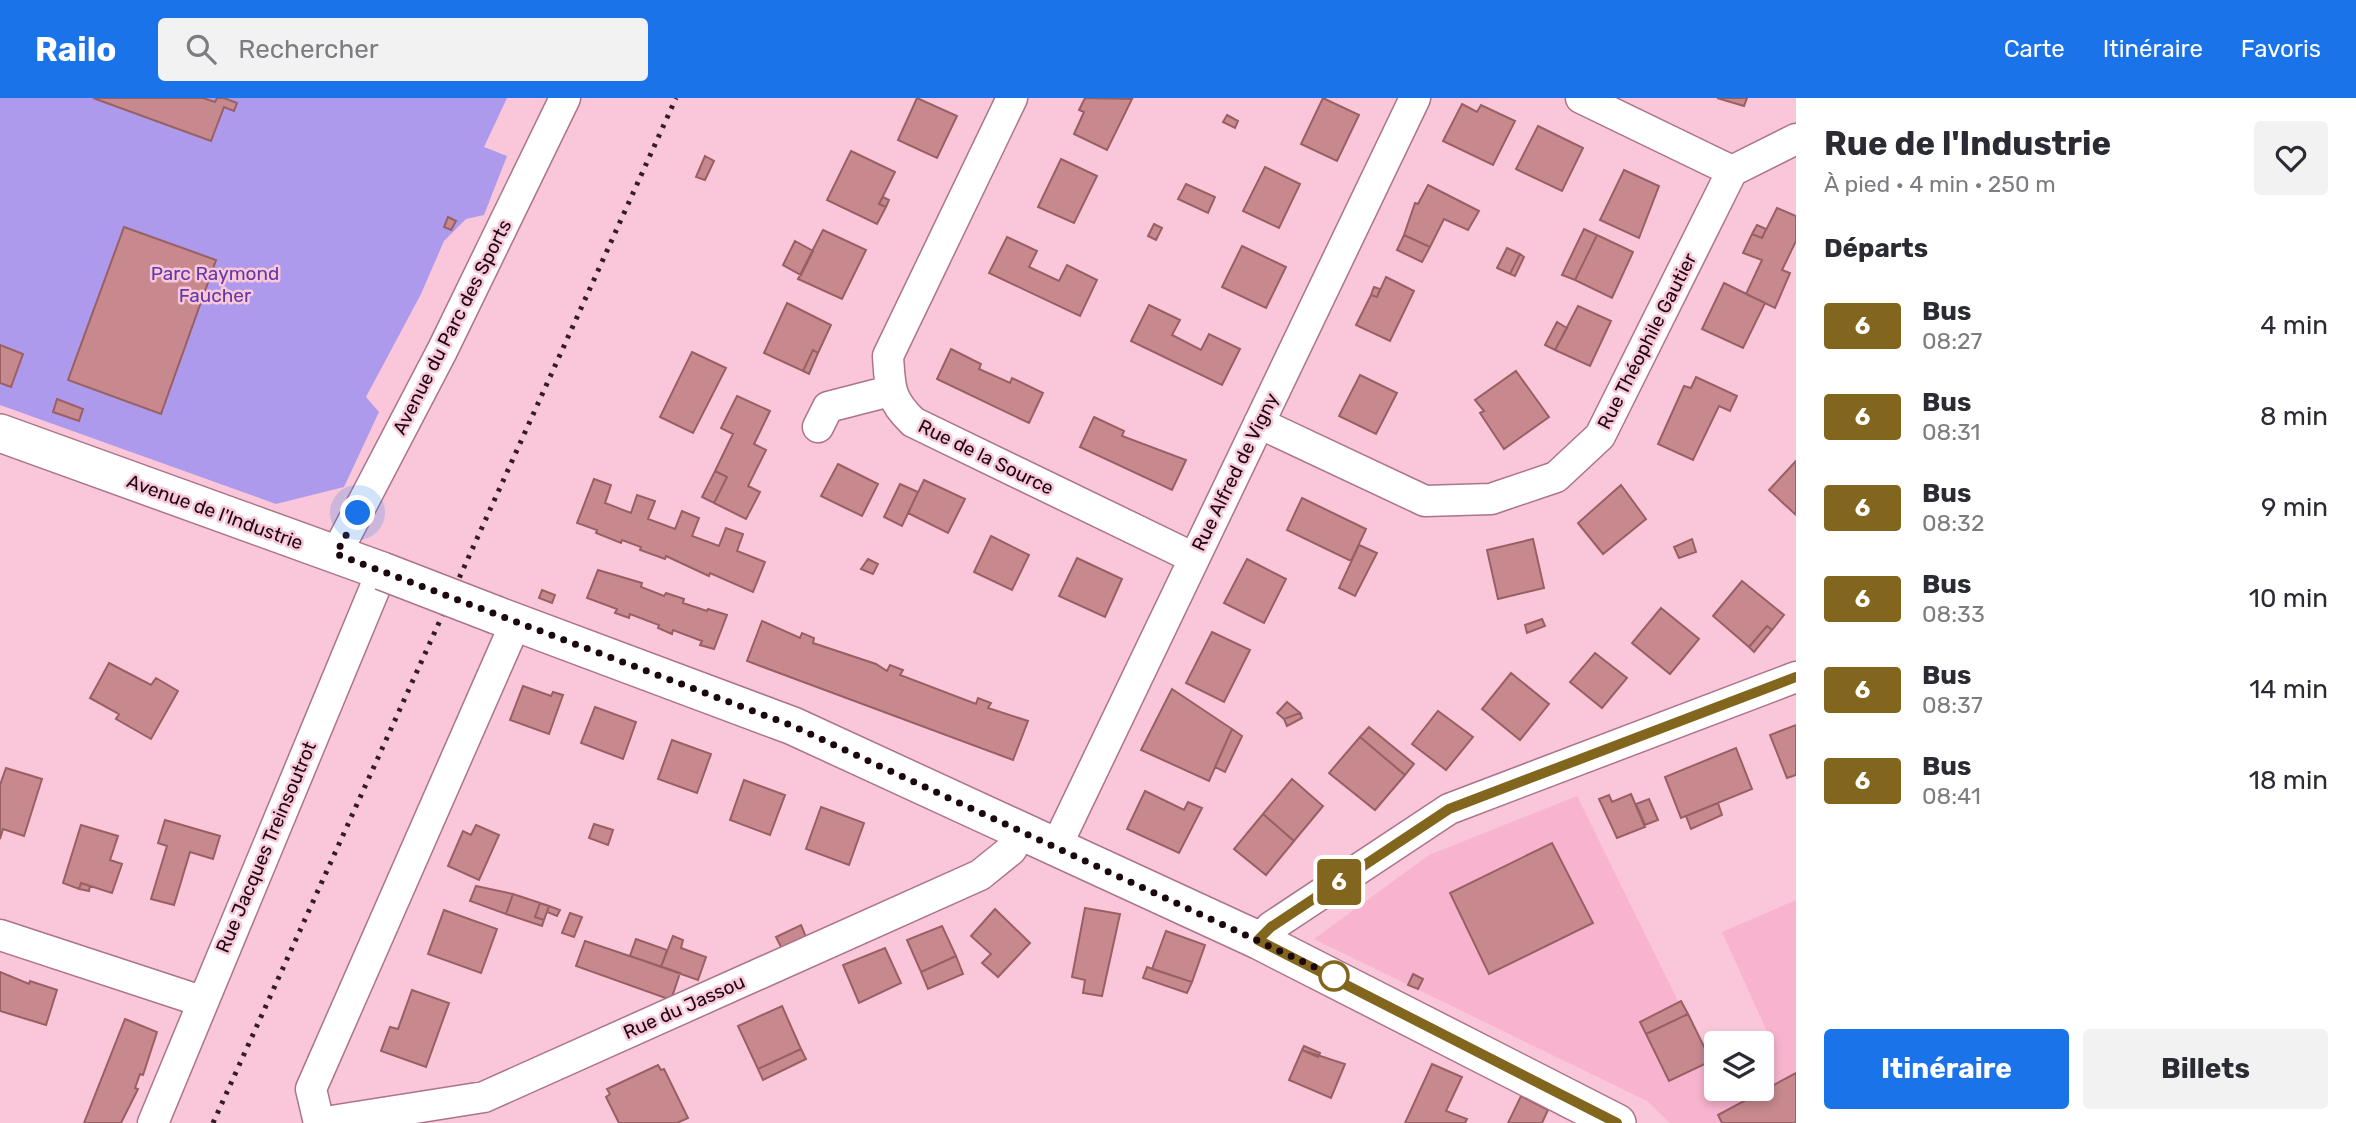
<!DOCTYPE html>
<html lang="fr">
<head>
<meta charset="utf-8">
<style>
	body { margin:0; font-family:Rubik,sans-serif; background:#f2f2f3; color:#2b2b33; height:100vh; display:flex; flex-direction:column; font-size:26px; white-space:nowrap }
	* { box-sizing:border-box; margin:0 }
	p { font-size:23px; color:#7c7c81 }
	.icon { flex:none; width:38px; height:38px; fill:none; stroke:currentColor; stroke-width:2; stroke-linecap:round; stroke-linejoin:round }
	.map { position:relative; flex:1; overflow:hidden }
	.details { display:flex; flex-direction:column; background:#fff; width:560px }
	.details>* { flex:none }
	.badge { padding:0 14px; border-radius:5px; font-size:24px; line-height:46px }
	.buttons { position:absolute; left:1704px; top:933px; display:grid; gap:14px }
	.buttons a { display:grid; place-items:center; width:70px; height:70px; border-radius:7px; background:#fff; box-shadow:0 4px 10px #0003; font-size:35px }
	.you { position:absolute; width:35px; height:35px; margin:-18px; border:5px solid #fff; border-radius:50%; background:#1a73e8; box-shadow:0 0 0 10px #1a73e833 }
	.map>.badge { position:absolute; translate:-50% -50%; box-shadow:0 0 0 4px #fff }
	h2 { padding:0 28px; font-size:26px; line-height:63px }
	.round { display:grid; place-items:center; flex:none; width:74px; height:74px; border-radius:7px; background:#f2f2f3 }
	.summary { display:flex; align-items:center; justify-content:space-between; height:119px; padding:0 28px }
	h1 { font-size:33px; font-weight:700; line-height:52px }
	.cta { display:flex; gap:14px; margin-top:auto; padding:14px 28px }
	.cta a { flex:1; height:80px; border-radius:7px; background:#1a73e8; color:#fff; font-size:28px; font-weight:700; line-height:80px; text-align:center }
	.cta a+a { background:#f2f2f3; color:#2b2b33 }
	ul { padding:0; list-style:none }
	li { display:flex; align-items:center; gap:21px; height:91px; padding:0 28px }
	li div { flex:1 }
	li b { display:block; font-size:26px }
	li em { font-style:normal }
	li .badge { min-width:77px; font-weight:700; text-align:center }
	header { display:flex; align-items:center; gap:42px; box-sizing:border-box; height:98px; padding:0 35px; background:#1a73e8; color:#fff }
	header strong { font-size:33px }
	nav { display:flex; gap:38px; margin-inline-start:auto; font-size:24px }
	.search { width:490px; height:63px; background:#f2f2f3; display:flex; align-items:center; gap:18px; box-sizing:border-box; padding:0 24px; border-radius:7px; color:#7c7c81; font-size:26px }
	main { display:flex; flex:1; min-height:0 }
	.map>svg:first-child { display:block }
	.built { fill:#f8b4ce }
	.green { fill:#ae9aed }
	.building { fill:#c7898e; stroke:#996064; stroke-width:2 }
	.lines { fill:none; stroke-linecap:round; stroke-linejoin:round }
	.minor-casing { stroke:#ac748a; stroke-width:33 }
	.major-casing { stroke:#ac748a; stroke-width:40 }
	.minor { stroke:#fff; stroke-width:30 }
	.major { stroke:#fff; stroke-width:37 }
	.rail { stroke:#331c25; stroke-width:5; stroke-dasharray:3.5 7; stroke-linecap:butt }
	.major-bridge-casing { stroke:#ac748a; stroke-width:40; stroke-linecap:butt }
	.major-bridge { stroke:#fff; stroke-width:37 }
	.line-casing { stroke:#fff; stroke-width:16 }
	.line { stroke:#82661e; stroke-width:10 }
	.walk { stroke:#1c0810; stroke-width:7; stroke-dasharray:0 12.6 }
	.stop-dot { fill:#fff; stroke:#82661e; stroke-width:3.5 }
	.labels { text-anchor:middle; dominant-baseline:central; stroke-width:5; stroke-linejoin:round; paint-order:stroke }
	.park-label { font-size:19px; fill:#5f3aa7; stroke:#f9c7d9 }
	.street-label { font-size:19px; fill:#1c0810; stroke:#f9c7d9 }
</style>
</head>
<body>
<header>
<strong>Railo</strong>
<div class="search"><svg class="icon" aria-label="search" viewBox="0 0 24 24"><circle cx="10" cy="10" r="6"/><path d="M15 15l6 6"/></svg>Rechercher</div>
<nav><a>Carte</a><a>Itinéraire</a><a>Favoris</a></nav>
</header>
<main>
<div class="map">
<svg width="1796" height="1025" viewBox="0 0 1796 1025">
	<rect width="100%" height="100%" fill="#f9c7d9"/>
	<!-- built -->
	<path class="built" d="M1577 698 1714 976 1717 975V990H1762V945L1770 940 1722 834 1796 802V1025H1670L1647 1003 1314 841 1429 757Z"/>
	<!-- green -->
	<path class="green" d="M0 0H507L484 49 507 58 484 117 466 121 444 143 421 196 366 299 379 314 344 389 276 406 0 307Z"/>
	<!-- building -->
	<path class="building" d="M93 0H203L215 4 217 0H224L237 5 234 13 224 9 211 43Z
		M917 0 957 18 937 60 898 42Z
		M1085 0 1132 1 1107 52 1074 36 1084 14 1079 12Z
		M1323 0 1359 17 1337 63 1301 46Z
		M1717 0H1747L1744 8Z
		M1462 6 1477 14 1481 7 1515 23 1493 67 1443 43Z
		M1227 17 1238 23 1235 30 1223 24Z
		M1538 28 1583 50 1562 93 1516 71Z
		M851 53 895 74 879 106 886 109 877 126 827 102Z
		M705 58 714 63 705 82 696 79Z
		M1061 61 1097 78 1074 125 1038 109Z
		M1265 69 1300 86 1279 130 1243 113Z
		M1624 72 1659 88 1639 140 1600 122Z
		M1186 86 1215 99 1208 115 1178 101Z
		M1428 87 1479 113 1468 132 1444 121 1430 149 1404 137 1415 105 1418 106Z
		M883 99 889 102 886 109 879 106Z
		M1777 110 1796 118V143L1782 172 1790 175 1775 210 1746 196 1762 162 1743 155 1752 136 1762 140Z
		M448 119 456 123 451 132 444 129Z
		M1154 126 1162 130 1156 142 1148 138Z
		M1757 127 1766 131 1762 140 1752 136Z
		M124 129 216 162 161 316 68 282Z
		M1584 131 1597 137 1575 182 1562 177Z
		M823 132 866 152 842 201 798 181Z
		M1404 137 1430 149 1422 164 1397 152Z
		M1597 137 1633 154 1612 200 1575 182Z
		M1007 139 1037 153 1029 169 1059 183 1067 167 1097 182 1080 218 989 175Z
		M795 143 813 153 801 177 783 167Z
		M1242 148 1286 169 1266 210 1222 189Z
		M1507 150 1520 156 1510 176 1497 170Z
		M1520 156 1524 159 1515 178 1510 176Z
		M1386 179 1414 193 1390 243 1356 227 1371 197 1377 199Z
		M1724 185 1765 205 1743 250 1702 231Z
		M1374 189 1380 191 1377 199 1371 197Z
		M787 205 831 227 818 255 813 252 803 273 764 255Z
		M1149 207 1180 222 1172 237 1201 252 1209 236 1240 251 1222 287 1131 243Z
		M1578 208 1611 223 1590 268 1555 252Z
		M1557 224 1567 230 1555 252 1545 247Z
		M0 247 23 256 11 289 0 285Z
		M951 251 981 266 979 271 1010 285 1012 280 1043 295 1029 325 937 281Z
		M813 252 818 255 809 276 803 273Z
		M692 254 726 270 693 335 660 319Z
		M1516 273 1549 319 1504 351 1480 315 1484 313 1475 302Z
		M1360 277 1397 295 1376 336 1339 318Z
		M1696 279 1737 298 1730 313 1719 308 1693 362 1658 346 1684 288 1691 290Z
		M737 298 770 313 754 346 766 352 748 388 760 394 746 421 714 405 727 379 715 373 733 336 721 330Z
		M57 301 83 311 79 323 53 314Z
		M1094 319 1124 333 1122 338 1186 362 1172 392 1080 349Z
		M1796 363V417L1769 392Z
		M838 366 878 386 862 418 821 398Z
		M715 373 727 379 714 405 702 399Z
		M594 381 611 387 605 405 631 415 637 397 655 403 648 421 675 431 682 413 699 420 692 438 719 448 726 430 743 436 737 453 765 464 753 494 710 475 709 478 666 458 665 461 640 452 641 449 622 442 621 445 596 435 597 432 577 425Z
		M924 382 965 401 948 435 908 415Z
		M900 386 918 394 902 428 884 419Z
		M1621 387 1646 421 1603 456 1578 425Z
		M1302 400 1366 431 1351 463 1287 432Z
		M991 438 1029 457 1012 492 974 474Z
		M1533 441 1544 490 1498 501 1487 452Z
		M1692 441 1696 454 1679 460 1674 449Z
		M1359 447 1377 455 1355 498 1339 490Z
		M1077 460 1122 481 1105 519 1059 498Z
		M868 461 878 466 873 476 861 471Z
		M1247 461 1286 481 1264 525 1224 505Z
		M598 472 642 485 641 489 664 498 666 495 684 501 683 505 707 513 708 511 727 517 714 551 700 547 702 543 673 532 672 536 658 530 659 527 630 516 629 520 615 515 617 511 587 500Z
		M1742 483 1784 517 1772 532 1767 528 1749 549 1713 518Z
		M542 492 555 497 552 505 539 500Z
		M1661 510 1699 541 1670 576 1632 545Z
		M1542 521 1545 528 1527 535 1525 527Z
		M762 523 800 540 802 535 814 540 813 545 876 566 887 573 890 567 903 572 900 577 976 606 978 600 991 605 988 610 1028 623 1013 662 747 563Z
		M1767 528 1772 532 1754 554 1749 549Z
		M1212 534 1250 552 1224 604 1186 585Z
		M1595 555 1627 580 1602 610 1570 584Z
		M109 565 151 587 156 580 178 593 151 641 116 621 119 616 90 600Z
		M1511 575 1549 606 1520 642 1482 611Z
		M523 588 551 598 553 594 563 597 549 636 510 622Z
		M1172 591 1232 631 1209 683 1141 652Z
		M1287 604 1300 615 1284 621 1277 615Z
		M595 609 636 624 623 661 581 645Z
		M1438 613 1473 639 1446 672 1412 646Z
		M1300 615 1302 620 1287 628 1284 621Z
		M1796 627V677L1787 680 1770 637Z
		M1369 629 1414 666 1405 677 1360 639Z
		M1232 631 1242 638 1225 674 1215 669Z
		M1360 639 1405 677 1375 712 1329 675Z
		M672 642 711 656 697 695 658 681Z
		M1736 650 1752 691 1681 720 1665 679Z
		M6 670 42 681 24 738 3 731 0 741V687Z
		M1292 681 1323 708 1294 743 1263 716Z
		M744 682 785 697 770 737 730 722Z
		M1145 693 1184 712 1188 704 1202 710 1179 755 1127 731Z
		M1631 696 1645 729 1617 740 1599 701 1609 697 1612 704Z
		M1649 701 1658 722 1645 727 1636 706Z
		M1718 705 1722 717 1691 731 1686 718Z
		M821 709 864 725 849 767 806 751Z
		M1263 716 1294 743 1266 777 1234 751Z
		M165 722 220 738 213 761 190 754 174 807 151 801 167 748 158 745Z
		M594 726 613 732 608 747 589 740Z
		M81 727 118 738 110 762 122 766 112 795 81 785 79 791 63 785Z
		M476 727 499 737 479 782 448 768 463 733 471 737Z
		M1552 745 1593 825 1489 876 1450 795Z
		M81 785 90 788 89 793 79 791Z
		M476 788 513 796 506 816 470 803Z
		M513 796 540 805 535 819 544 822 542 828 506 816Z
		M540 805 549 808 544 822 535 819Z
		M549 808 560 812 557 818 547 814Z
		M1085 810 1120 816 1102 898 1083 895 1085 882 1072 879Z
		M995 811 1030 845 998 879 982 865 991 856 971 838Z
		M444 812 497 831 481 875 428 856Z
		M570 815 582 819 574 839 562 835Z
		M801 827 806 839 782 851 776 839Z
		M942 828 956 858 921 874 907 842Z
		M1166 833 1205 847 1192 884 1152 871Z
		M673 838 683 842 681 850 706 859 698 882 661 869Z
		M636 841 667 852 661 869 630 858Z
		M585 843 680 875 671 902 576 868Z
		M885 850 901 885 859 905 843 867Z
		M956 858 963 876 928 891 921 874Z
		M1147 869 1192 884 1187 895 1143 880Z
		M0 874 29 886 30 883 57 892 46 927 0 913Z
		M1413 876 1423 881 1418 891 1408 887Z
		M412 892 449 905 426 969 381 953 390 929 398 931Z
		M1681 903 1688 916 1646 936 1640 924Z
		M782 908 801 951 758 971 738 928Z
		M1688 916 1711 963 1669 983 1646 936Z
		M125 921 157 934 143 977 140 976 135 990 138 991 121 1025H84Z
		M1304 948 1320 955 1318 959 1302 952Z
		M801 951 806 961 763 982 758 971Z
		M1302 952 1345 966 1331 1000 1289 982Z
		M1432 966 1462 979 1446 1013 1467 1021 1465 1025H1405Z
		M658 967 661 972 664 971 688 1020 677 1025H619L606 999 610 996 607 991Z
		M1796 975V1025H1722L1718 1017Z
		M1521 998 1548 1012 1542 1025H1508Z"/>
	<g class="lines">
		<defs>
			<path id="minor" d="M1012 0 888 258C890 289 889 301 913 324L1194 460
				M1581 0 1732 73 1796 41
				M1259 325 1425 403 1491 401 1556 379 1600 338 1732 73
				M818 329 828 309 890 293
				M336 456 442 253 565 0
				M1056 749 1415 0
				M0 837 201 903
				M1258 842 1271 829 1449 711 1796 579
				M153 1025 382 473
				M319 1025 484 999 980 777 1011 752 1023 733
				M319 1025 311 991 516 524"/>
			<path id="major" d="M0 335 382 473
				M496 517 793 628 1258 842 1617 1025"/>
		</defs>
		<!-- minor casing -->
		<use href="#minor" class="minor-casing"/>
		<!-- major casing -->
		<use href="#major" class="major-casing"/>
		<!-- minor -->
		<use href="#minor" class="minor"/>
		<!-- major -->
		<use href="#major" class="major"/>
		<!-- rail -->
		<path class="rail" d="M213 1025 676 0"/>
		<defs>
			<path id="major-bridge" d="M382 473 496 517"/>
		</defs>
		<!-- major-bridge casing -->
		<use href="#major-bridge" class="major-bridge-casing"/>
		<!-- major-bridge -->
		<use href="#major-bridge" class="major-bridge"/>
	</g>
	<g class="lines">
		<defs>
			<path id="line" d="M1617 1025 1258 842 1271 829 1449 711 1796 579"/>
		</defs>
		<!-- line casing -->
		<use href="#line" class="line-casing"/>
		<!-- line -->
		<use href="#line" class="line"/>
		<!-- walk -->
		<path class="walk" d="M358 415 336 456 793 628 1334 878"/>
	</g>
	<!-- markers -->
	<circle class="stop-dot" cx="1334" cy="878" r="14"/>
	<g class="labels">
		<!-- park labels -->
		<g class="park-label">
			<text x="215" y="175">Parc Raymond<tspan x="215" dy="22">Faucher</tspan></text>
		</g>
		<!-- street labels -->
		<g class="street-label">
			<text transform="translate(452 229) rotate(-63)">Avenue du Parc des Sports</text>
			<text transform="translate(1647 243) rotate(-63)">Rue Théophile Gautier</text>
			<text transform="translate(986 359) rotate(26)">Rue de la Source</text>
			<text transform="translate(1235 374) rotate(-64)">Rue Alfred de Vigny</text>
			<text transform="translate(215 414) rotate(20)">Avenue de l'Industrie</text>
			<text transform="translate(266 749) rotate(-67)">Rue Jacques Treinsoutrot</text>
			<text transform="translate(684 909) rotate(-24)">Rue du Jassou</text>
		</g>
	</g>
</svg>
<div class="buttons">
<a><svg class="icon" aria-label="layers" viewBox="0 0 24 24"><path d="M12 4l9 5-9 5-9-5zM3 14l9 5 9-5"/></svg></a>
</div>
<div class="you" style="left:358px;top:415px"></div>
<b class="badge" style="left:1339px;top:784px;background:#82661e;color:#fff">6</b>
</div>
<section class="details">
<div class="summary"><div><h1>Rue de l'Industrie</h1><p>À pied · 4 min · 250 m</p></div><a class="round"><svg class="icon" aria-label="heart" viewBox="0 0 24 24"><path d="M12 20l-8-8c-3-5 5-10 8-4 3-6 11-1 8 4z"/></svg></a></div>
<h2>Départs</h2>
<ul>
<li><span class="badge" style="background:#82661e;color:#fff">6</span><div><b>Bus</b><p>08:27</p></div><em>4 min</em></li>
<li><span class="badge" style="background:#82661e;color:#fff">6</span><div><b>Bus</b><p>08:31</p></div><em>8 min</em></li>
<li><span class="badge" style="background:#82661e;color:#fff">6</span><div><b>Bus</b><p>08:32</p></div><em>9 min</em></li>
<li><span class="badge" style="background:#82661e;color:#fff">6</span><div><b>Bus</b><p>08:33</p></div><em>10 min</em></li>
<li><span class="badge" style="background:#82661e;color:#fff">6</span><div><b>Bus</b><p>08:37</p></div><em>14 min</em></li>
<li><span class="badge" style="background:#82661e;color:#fff">6</span><div><b>Bus</b><p>08:41</p></div><em>18 min</em></li>
</ul>
<div class="cta"><a>Itinéraire</a><a>Billets</a></div>
</section>
</main>
</body>
</html>
